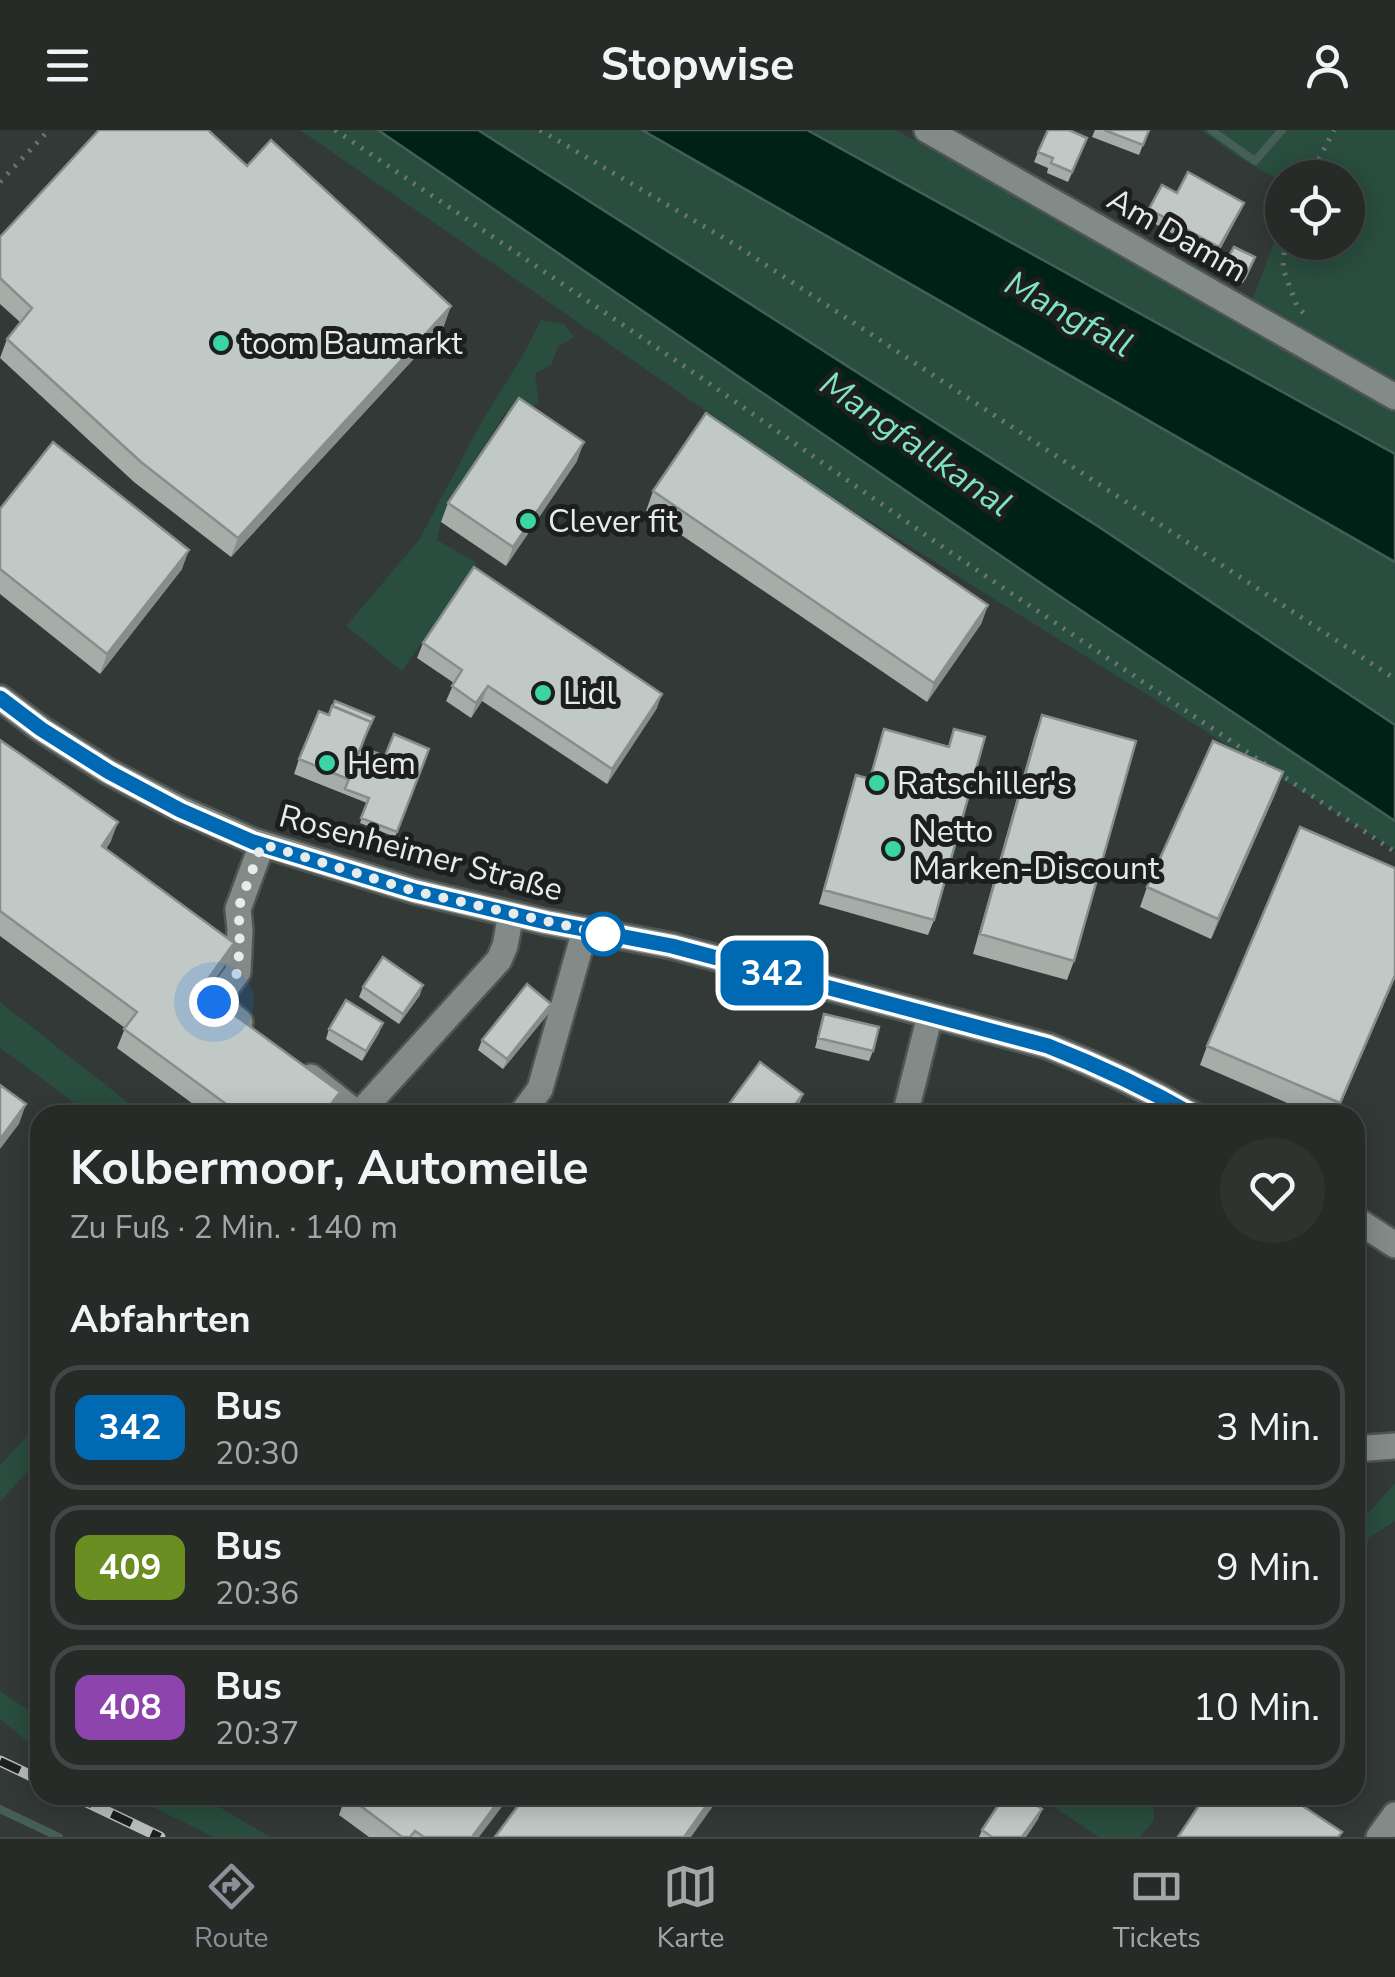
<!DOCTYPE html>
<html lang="de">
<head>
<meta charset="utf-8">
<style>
	body { margin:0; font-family:"Nunito Sans",sans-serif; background:#2e3330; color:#f1f3f6; height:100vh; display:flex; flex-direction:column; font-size:38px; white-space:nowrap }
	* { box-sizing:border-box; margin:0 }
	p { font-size:32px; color:#a4a7a8 }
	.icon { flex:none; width:55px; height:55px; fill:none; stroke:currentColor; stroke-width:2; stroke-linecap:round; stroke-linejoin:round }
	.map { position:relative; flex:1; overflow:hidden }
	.panel { position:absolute; left:30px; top:975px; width:1335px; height:700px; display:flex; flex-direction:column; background:#262b28; border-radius:30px; box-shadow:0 5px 25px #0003,0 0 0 2px #424745 }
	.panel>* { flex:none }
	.badge { padding:0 20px; border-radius:15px; font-size:35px; line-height:65px }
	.buttons { position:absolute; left:1265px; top:30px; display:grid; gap:20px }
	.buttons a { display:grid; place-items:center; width:100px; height:100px; border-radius:50%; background:#262b28; box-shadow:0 5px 25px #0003,0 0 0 2px #424745; font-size:50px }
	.you { position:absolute; width:50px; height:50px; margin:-25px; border:8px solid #fff; border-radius:50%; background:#1a73e8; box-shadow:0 0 0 15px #1a73e833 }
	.map>.badge { position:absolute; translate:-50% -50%; box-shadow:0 0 0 5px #fff }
	h2 { padding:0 40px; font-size:38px; line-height:90px }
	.round { display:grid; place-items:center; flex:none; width:105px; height:105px; border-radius:52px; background:#2e3330 }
	.summary { display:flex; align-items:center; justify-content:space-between; height:170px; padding:0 40px }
	h1 { font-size:48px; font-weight:700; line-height:75px }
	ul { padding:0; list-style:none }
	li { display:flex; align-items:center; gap:30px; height:125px; margin:0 20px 15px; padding:0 20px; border:5px solid #424745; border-radius:30px }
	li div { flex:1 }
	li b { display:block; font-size:38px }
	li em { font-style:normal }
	li .badge { min-width:110px; font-weight:700; text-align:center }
	header { display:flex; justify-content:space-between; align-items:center; height:130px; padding:0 40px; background:#262b28; font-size:45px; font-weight:700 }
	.tabs { display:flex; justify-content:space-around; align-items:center; height:140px; border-top:2px solid #424745; background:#262b28; font-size:28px; color:#a4a7a8 }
	.tabs a { display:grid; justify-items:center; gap:5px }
	.tabs .current { color:#8c9099 }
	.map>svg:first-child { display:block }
	.green { fill:#294d3f }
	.water { fill:#002216; stroke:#455f56; stroke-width:2.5 }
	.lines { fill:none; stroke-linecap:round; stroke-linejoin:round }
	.stream { stroke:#455f56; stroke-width:8 }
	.minor-casing { stroke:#4f5552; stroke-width:30 }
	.path { stroke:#6c7370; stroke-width:5; stroke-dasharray:2.5 8; stroke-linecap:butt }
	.minor { stroke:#838b88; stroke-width:25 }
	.rail-casing { stroke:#b8bebc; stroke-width:11 }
	.rail { stroke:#1c1f1e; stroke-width:8; stroke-dasharray:22; stroke-linecap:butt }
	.wall { fill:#a5ada9 }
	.shaded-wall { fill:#868d8a }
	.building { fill:#c0c9c5; stroke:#868d8a; stroke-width:2.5 }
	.line-casing { stroke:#fff; stroke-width:22 }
	.line { stroke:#0069b4; stroke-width:15 }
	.walk { stroke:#e7ecea; stroke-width:10; stroke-dasharray:0 18 }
	.poi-dot { fill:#3bd4a4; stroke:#1c1f1e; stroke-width:4 }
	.stop-dot { fill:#fff; stroke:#0069b4; stroke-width:5 }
	.labels { text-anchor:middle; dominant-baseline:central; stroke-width:10; stroke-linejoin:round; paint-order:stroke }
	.street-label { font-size:32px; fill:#e7ecea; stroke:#1c1f1e }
	.poi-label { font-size:32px; fill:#e7ecea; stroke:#1c1f1e; text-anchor:start }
	.water-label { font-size:35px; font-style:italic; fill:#7fe3bd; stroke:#1c1f1e }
</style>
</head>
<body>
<header><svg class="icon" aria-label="menu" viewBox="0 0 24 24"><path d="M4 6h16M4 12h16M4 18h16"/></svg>Stopwise<svg class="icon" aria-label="person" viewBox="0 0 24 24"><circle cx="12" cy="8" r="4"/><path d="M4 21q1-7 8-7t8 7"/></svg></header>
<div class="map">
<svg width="1395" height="1707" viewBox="0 0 1395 1707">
	<rect width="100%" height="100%" fill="#323936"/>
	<!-- green -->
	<path class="green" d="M300 0H896L1395 280V720L823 362Z
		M1201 0H1395V251L1252 170 1282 92V112H1348V48H1282V52L1235 25Z
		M541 190 564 194 574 207 558 217 552 234 535 244 539 274 505 283 441 392 437 410 477 433 402 541 346 496 419 410 482 291 523 225Z
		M0 872 144 985H91L0 918Z
		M40 1292V1327L0 1372V1335Z
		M1395 1353V1391L1369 1408 1355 1442V1398Z
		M0 1561 40 1588V1622L0 1589Z
		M128 1665H199L270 1707H214Z
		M1036 1665H1153L1154 1690 1140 1707H1099Z"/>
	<!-- water -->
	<path class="water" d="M378 0H478L1099 397 1395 595V691L1064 469Z
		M642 0H807L1395 324V432Z"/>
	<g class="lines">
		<!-- stream -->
		<path class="stream" d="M1211 0 1255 31 1282 0
			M0 1679 59 1707"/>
		<defs>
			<path id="minor" d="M927 0 1395 267
				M0 568 41 599 109 642 180 679 253 711 415 761 546 792 672 816 1048 916C1099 936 1146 958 1193 985
				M240 892 215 872 238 842 240 800 238 779 262 714
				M311 947 358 984
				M358 985 499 830 505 816 511 784
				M521 985 540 959 585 800
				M905 985 930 885
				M1355 1089 1395 1115
				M1355 1319 1395 1316
				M1379 1707 1395 1685"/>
		</defs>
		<!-- minor casing -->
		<use href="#minor" class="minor-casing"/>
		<!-- path -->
		<path class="path" d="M335 0 700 247 950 422 1268 636
			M540 0 734 114 1395 549
			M1309 48 1334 0
			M0 52 49 0
			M1285 112 1283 139 1297 176 1308 188
			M1277 642 1395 722"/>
		<!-- minor -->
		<use href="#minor" class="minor"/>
		<defs>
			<path id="rail" d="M0 1631 40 1650
				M72 1665 160 1707"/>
		</defs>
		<!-- rail casing -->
		<use href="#rail" class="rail-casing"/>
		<!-- rail -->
		<use href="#rail" class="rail"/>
	</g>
	<!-- wall -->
	<path class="wall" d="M1095 0H1149L1139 25 1092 7Z
		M1083 18 1068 52 1047 43 1048 38 1034 32 1038 22Z
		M247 36 444 196 231 427 134 352 0 228 7 209 20 192 0 174V107Z
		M1177 63 1244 73 1240 82 1216 127 1146 89 1149 79Z
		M1234 117 1255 127 1243 153 1222 142Z
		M577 331 506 436 441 392 448 373Z
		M653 361 988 475 981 494 927 572 646 381Z
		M0 379 182 439 100 544 0 464Z
		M423 513 657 578 607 654 482 571 471 588 446 571 454 553 417 528Z
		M329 585 362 617 385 626 429 619 395 707 360 693 367 673 294 644 299 629Z
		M1042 585 1074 831 1067 850 973 824 1035 604Z
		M884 599 948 617 954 599 934 790 928 805 819 774 856 645 869 649Z
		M0 610 111 711 106 719 234 813 227 832 205 863 333 982 330 985H208L117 918 125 898 0 806Z
		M1283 642 1276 662 1211 809 1140 777 1147 757Z
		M1395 738V848L1336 985H1315L1200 935 1207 916Z
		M363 857 420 865 399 894 359 867Z
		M551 874 548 884 503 939 478 920 482 910Z
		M824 884 873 921 869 931 815 918Z
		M329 899 379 903 362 931 326 909Z
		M346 1665 479 1707H369L339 1685Z
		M1042 1679 1038 1689 1026 1707H979L982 1700Z"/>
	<!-- shaded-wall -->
	<path class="shaded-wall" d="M1244 73 1240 82 1216 127 1219 117Z
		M451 176 444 196 231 427 238 408Z
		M584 312 577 331 506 436 513 417Z
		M189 420 182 439 100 544 107 524Z
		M988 475 981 494 927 572 934 553Z
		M488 556 482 571 471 588 476 573Z
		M662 564 657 578 607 654 612 639Z
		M1283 642 1276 662 1211 809 1218 789Z
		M118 692 111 711 94 735 102 716Z
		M234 813 227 832 193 879 200 860Z
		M1395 845V848L1336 985 1340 973Z
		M423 855 420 865 399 894 403 884Z
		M551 874 548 884 503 939 507 929Z
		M383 893 379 903 362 931 366 921Z
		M340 962 333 982 330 985H323Z
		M803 964 798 978 793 985H787Z
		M26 974 19 994 0 1019V1009Z
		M503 1665H511L479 1707H472Z
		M714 1665H721L691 1707H684Z
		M1042 1679 1038 1689 1026 1707H1022Z"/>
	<!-- building -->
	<path class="building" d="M99 0H208L247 36 271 10 451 176 238 408 141 332 7 209 32 178 0 148V107Z
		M1048 0H1069L1087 8 1072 42 1051 33 1053 28 1038 22Z
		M1104 0H1149L1143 15Z
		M1188 42 1244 73 1219 117 1149 79 1162 55 1177 63Z
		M1234 117 1255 127 1245 148 1223 137Z
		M519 268 584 312 513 417 448 373Z
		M706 283 988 475 934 553 653 361Z
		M53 312 189 420 107 524 0 439V379Z
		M474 437 662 564 612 639 488 556 476 573 452 556 462 540 423 513Z
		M335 571 374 587 367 602 371 592 333 576Z
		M332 576 371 592 348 649 299 629 319 581 329 585Z
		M1042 585 1136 611 1074 831 980 804Z
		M884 599 949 617 954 599 985 607 934 790 824 760 856 645 870 649Z
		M394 604 429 619 397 702 361 688 369 668 345 659 361 617 385 626Z
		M0 610 118 692 102 716 234 813 200 860 340 962 323 985H241L124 899 137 882 0 781Z
		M1213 611 1283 642 1218 789 1147 757Z
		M1300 697 1395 738V845L1340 973 1207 916Z
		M383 827 423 855 403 884 363 857Z
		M527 854 551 874 507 929 482 910Z
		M346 870 383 893 366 921 329 899Z
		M824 884 879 897 873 921 818 908Z
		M760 932 803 964 787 985H721Z
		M0 955 26 974 0 1009Z
		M346 1665H503L472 1707H424L415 1701 410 1707H402Z
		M526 1665H714L684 1707H495Z
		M1005 1665H1021L1042 1679 1022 1707H992L982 1700Z
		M1206 1665H1286L1342 1702 1338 1707H1178Z"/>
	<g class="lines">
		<defs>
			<path id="line" d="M0 568 41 599 109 642 180 680 253 712 414 761 546 792 672 816 1048 916C1099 936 1146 958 1193 985"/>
		</defs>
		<!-- line casing -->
		<use href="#line" class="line-casing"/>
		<!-- line -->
		<use href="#line" class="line"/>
		<!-- walk -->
		<path class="walk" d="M214 872 238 842 240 800 238 779 262 714 414 761 603 804"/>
	</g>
	<!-- markers -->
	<g class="poi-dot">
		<circle cx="221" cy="213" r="10"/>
		<circle cx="528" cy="391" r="10"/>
		<circle cx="543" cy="563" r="10"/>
		<circle cx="327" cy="633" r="10"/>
		<circle cx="877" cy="653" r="10"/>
		<circle cx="893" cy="719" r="10"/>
	</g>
	<circle class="stop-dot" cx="603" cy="804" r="20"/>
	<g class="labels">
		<!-- street labels -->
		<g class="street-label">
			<text transform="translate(1177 105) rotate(30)">Am Damm</text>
			<text transform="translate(421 723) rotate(15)">Rosenheimer Straße</text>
		</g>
		<!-- poi labels -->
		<g class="poi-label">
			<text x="241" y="213">toom Baumarkt</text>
			<text x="548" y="391">Clever fit</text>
			<text x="563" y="563">Lidl</text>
			<text x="347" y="633">Hem</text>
			<text x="897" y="653">Ratschiller's</text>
			<text x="913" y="701">Netto<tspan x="913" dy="37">Marken-Discount</tspan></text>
		</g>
		<!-- water labels -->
		<g class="water-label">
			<text transform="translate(1069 184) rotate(29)">Mangfall</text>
			<text transform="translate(916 314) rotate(35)">Mangfallkanal</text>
		</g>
	</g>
</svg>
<div class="buttons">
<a><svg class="icon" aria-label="locate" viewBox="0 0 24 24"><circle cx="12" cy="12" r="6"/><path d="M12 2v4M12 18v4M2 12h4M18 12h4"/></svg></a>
</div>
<div class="you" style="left:214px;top:872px"></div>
<b class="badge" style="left:772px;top:843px;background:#0069b4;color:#fff">342</b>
<section class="panel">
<div class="summary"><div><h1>Kolbermoor, Automeile</h1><p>Zu Fuß · 2 Min. · 140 m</p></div><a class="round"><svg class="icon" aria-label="heart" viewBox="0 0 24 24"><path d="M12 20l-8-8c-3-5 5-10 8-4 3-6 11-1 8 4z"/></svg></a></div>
<h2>Abfahrten</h2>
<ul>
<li><span class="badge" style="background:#0069b4;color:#fff">342</span><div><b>Bus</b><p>20:30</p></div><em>3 Min.</em></li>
<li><span class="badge" style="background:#6b8e23;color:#fff">409</span><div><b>Bus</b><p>20:36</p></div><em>9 Min.</em></li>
<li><span class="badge" style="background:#8e44ad;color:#fff">408</span><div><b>Bus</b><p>20:37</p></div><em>10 Min.</em></li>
</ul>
</section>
</div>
<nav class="tabs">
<a class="current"><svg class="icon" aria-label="directions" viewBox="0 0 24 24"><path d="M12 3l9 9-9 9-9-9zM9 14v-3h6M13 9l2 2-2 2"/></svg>Route</a>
<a><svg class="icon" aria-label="map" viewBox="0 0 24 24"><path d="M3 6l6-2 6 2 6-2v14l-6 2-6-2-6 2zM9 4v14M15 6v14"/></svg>Karte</a>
<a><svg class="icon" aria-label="tickets" viewBox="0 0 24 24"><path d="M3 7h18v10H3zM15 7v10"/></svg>Tickets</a>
</nav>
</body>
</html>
